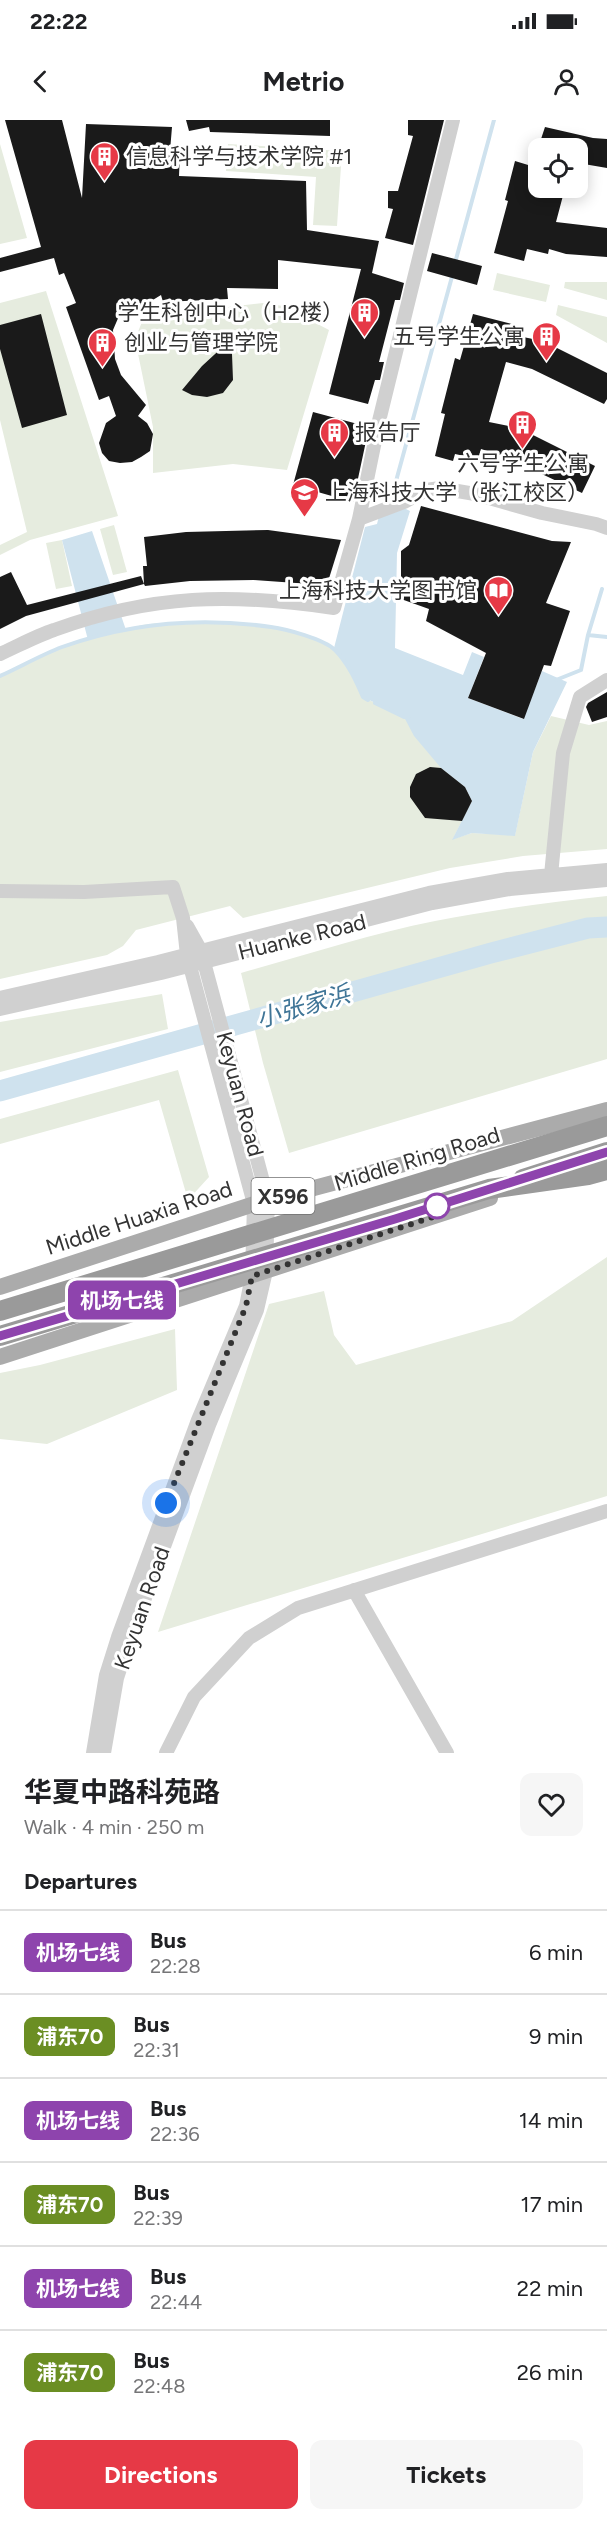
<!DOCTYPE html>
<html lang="en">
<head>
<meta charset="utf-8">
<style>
	body { margin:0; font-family:Figtree,"Noto Sans SC",sans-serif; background:#f6f6f6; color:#202124; height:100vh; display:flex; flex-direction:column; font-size:22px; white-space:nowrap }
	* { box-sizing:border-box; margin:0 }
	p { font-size:20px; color:#757577 }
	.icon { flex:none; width:33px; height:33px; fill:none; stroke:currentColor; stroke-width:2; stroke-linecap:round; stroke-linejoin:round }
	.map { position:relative; height:1633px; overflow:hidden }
	.panel { display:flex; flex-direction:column; background:#fff; flex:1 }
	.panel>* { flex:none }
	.badge { padding:0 12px; border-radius:9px; font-size:21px; line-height:39px }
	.controls { position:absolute; left:528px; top:18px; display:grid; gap:12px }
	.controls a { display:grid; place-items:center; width:60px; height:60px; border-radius:12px; background:#fff; box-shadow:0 3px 15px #0003; font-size:30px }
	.you { position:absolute; width:30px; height:30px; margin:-15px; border:4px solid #fff; border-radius:50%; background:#1a73e8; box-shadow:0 0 0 9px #1a73e833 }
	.map>.badge { position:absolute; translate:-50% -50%; box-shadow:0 0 0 3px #fff }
	h2 { padding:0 24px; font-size:22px; line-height:54px }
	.round { display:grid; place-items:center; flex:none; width:63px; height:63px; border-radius:12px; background:#f6f6f6 }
	.overview { display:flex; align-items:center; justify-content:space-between; height:102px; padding:0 24px }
	h1 { font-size:28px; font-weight:700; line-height:45px }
	.button { display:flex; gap:12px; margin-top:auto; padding:12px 24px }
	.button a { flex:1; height:69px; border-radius:12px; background:#e63946; color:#fff; font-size:24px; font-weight:700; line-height:69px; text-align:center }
	.button a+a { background:#f6f6f6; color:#202124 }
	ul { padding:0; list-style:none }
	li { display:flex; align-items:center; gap:18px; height:84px; padding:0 24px; border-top:2px solid #e0e0e0 }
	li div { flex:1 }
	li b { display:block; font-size:22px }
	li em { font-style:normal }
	li .badge { min-width:66px; font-weight:700; text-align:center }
	.status { display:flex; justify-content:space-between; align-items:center; height:42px; padding:0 30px; background:#fff; direction:ltr }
	.status svg { height:16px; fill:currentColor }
	header { display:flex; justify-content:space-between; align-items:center; height:78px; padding:0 24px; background:#fff; font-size:27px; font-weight:700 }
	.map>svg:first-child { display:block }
	.green { fill:#e6ecdf }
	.water { fill:#cfe2ee }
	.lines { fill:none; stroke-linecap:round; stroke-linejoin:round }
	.stream { stroke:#cfe2ee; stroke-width:4 }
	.river { stroke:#cfe2ee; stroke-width:21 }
	.building { fill:#1a1a1a }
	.minor { stroke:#d0d0d0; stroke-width:14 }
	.major { stroke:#ababab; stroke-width:16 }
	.highway { stroke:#9a9a9a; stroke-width:20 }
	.highway-bridge { stroke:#9a9a9a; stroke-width:20 }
	.line-casing { stroke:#fff; stroke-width:14 }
	.line { stroke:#8e44ad; stroke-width:9 }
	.walk { stroke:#333; stroke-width:6; stroke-dasharray:0 10.8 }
	.stop-dot { fill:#fff; stroke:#8e44ad; stroke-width:3 }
	.labels { text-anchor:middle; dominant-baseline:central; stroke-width:6; stroke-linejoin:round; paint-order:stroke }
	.shield { fill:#fff; stroke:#707070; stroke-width:1.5 }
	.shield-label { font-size:21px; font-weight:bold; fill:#333 }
	.poi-label { font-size:22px; fill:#333; stroke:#fff; text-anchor:start }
	.street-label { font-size:22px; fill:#333; stroke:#fff }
	.water-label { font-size:24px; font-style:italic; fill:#3f7597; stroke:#fff }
</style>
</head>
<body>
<div class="status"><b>22:22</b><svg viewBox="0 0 49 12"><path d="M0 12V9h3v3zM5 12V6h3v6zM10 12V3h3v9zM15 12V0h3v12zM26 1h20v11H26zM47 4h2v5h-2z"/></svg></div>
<header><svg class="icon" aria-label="back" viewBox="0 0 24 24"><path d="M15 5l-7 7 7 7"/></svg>Metrio<svg class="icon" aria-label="person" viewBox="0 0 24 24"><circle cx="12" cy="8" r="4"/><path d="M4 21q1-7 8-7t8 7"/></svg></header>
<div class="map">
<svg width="607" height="1633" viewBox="0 0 607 1633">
	<rect width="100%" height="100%" fill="#fff"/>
	<!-- green -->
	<path class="green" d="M0 24 27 118 0 124Z
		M228 24 342 31 337 106 313 105 316 57 226 51Z
		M497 153 550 165 546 182 493 170Z
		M565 162H607V180L564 168Z
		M46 171 118 396 30 420 0 435V425L27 412 0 300V183Z
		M263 183 283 186 329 210 287 350 233 344 153 353V307L135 219 142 202 151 194 167 189H211Z
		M558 185 607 197V223L556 195Z
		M114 405 127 452 113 455 100 409Z
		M62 420 72 466 56 469 46 423Z
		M159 503H236L290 510 334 528 353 555 363 577 404 597 465 667 472 681 453 719 472 713 515 715 533 632 551 596 589 605 607 601V729L523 736 450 748 243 798 230 786 136 810 123 826 107 835 0 859V557L63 527 142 505Z
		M607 776V939L289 1033 263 943 241 853C306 835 370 814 435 801 492 790 550 782 607 776Z
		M162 874 168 909 0 952V902Z
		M178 950 209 1057 188 1080 159 980 0 1024V999Z
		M607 1137V1376L158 1512 269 1184 324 1171 334 1215 356 1245 512 1201Z
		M175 1209 177 1270 47 1324 0 1319V1253L40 1245Z"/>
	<!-- water -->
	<path class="water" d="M402 387 410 391 397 433 395 528 463 555 472 532 484 537 468 578 523 599 542 551 567 562 533 632 515 716 472 713 452 720 472 681 465 667 441 648 414 616 404 597 363 577 353 555 334 528 365 407 377 404 379 396Z
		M92 411 126 510 88 520 62 420Z"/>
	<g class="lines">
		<!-- stream -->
		<path class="stream" d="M455 143 494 0
			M390 383 453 153
			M588 515 602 469
			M0 556C20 547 41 535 62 527 129 503 201 497 271 507 286 509 324 519 335 530 348 543 356 561 363 577L368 580
			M556 560 581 550 588 515 607 517
			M375 583 404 597H409"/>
		<!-- river -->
		<path class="river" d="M0 971 491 833 588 808 607 807"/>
	</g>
	<!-- building -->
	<path class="building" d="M5 0H62L82 78 86 4 172 7 170 31H180L179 56 306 61 307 110 379 121 372 153 404 163 400 180H395L379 242H384L380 260H375L368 284 329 274 361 149 278 140V169L227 168 228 179 163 182 161 175 138 189 131 196 122 189 113 210 115 239 121 255 146 285 138 296 147 303 153 314 150 331 141 337 132 342 120 343 109 341 102 333 99 323 106 303 116 296 109 276 99 280 66 187 76 183 64 153 59 155 54 138 0 152V138L41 127Z
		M186 0H330V16L210 12 209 7 189 11Z
		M408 0H444L413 125 385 118 393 89 388 88V71H398L413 16 408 15Z
		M545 7 593 18 607 19V48L578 43V28H538Z
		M515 41 538 48V68H565L556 102 607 108V137L566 134 549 129 548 134 527 129 524 141 494 133 508 81 505 80Z
		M432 133 482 146 477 165 427 151Z
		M41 194 67 295 22 308 0 229V205Z
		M473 194 516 205 513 215 543 221 607 253V279L604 284 532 249 506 242 489 302 519 308 595 346 582 373 506 337 481 329 478 339 455 334 453 341 435 336 445 294 441 293 455 238 460 240Z
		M227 223 232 234 233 260 223 273 207 277 192 275 182 270 202 246Z
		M313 292 369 307 353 382 293 365Z
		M421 386 552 421 571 422 546 483 570 491 551 546 544 545 524 599 468 578 486 533 426 501 429 489 401 479V431L409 425Z
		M268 410 341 420 326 468 310 464 254 460 190 461 145 466 144 464 143 446H147L144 417 186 412Z
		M11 452 27 485 141 456 144 464 26 496 0 509V457Z
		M607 572V597L592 602 586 587 588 583Z
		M430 647 441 648 465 667 472 681 462 701 425 698 410 677V667L416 654Z"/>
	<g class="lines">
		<!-- minor -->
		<path class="minor" d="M359 399 404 382 426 370 440 368 475 374 542 393 596 404 607 408
			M0 534C18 526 36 516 54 510 153 474 231 473 334 488L359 399 379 301 453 0
			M551 755 563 633 580 577 607 560
			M0 771 84 772 173 767 183 798 187 835 254 1084 252 1156 246 1186 198 1300 118 1517 106 1555 93 1633
			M0 878 158 842 429 773 508 759 607 750
			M0 889 161 853 432 783 510 769 607 760
			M354 1470 447 1633
			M104 1633 117 1558 129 1521 209 1305 257 1190 266 1151 268 1080 201 831 187 806
			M166 1633 194 1577 249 1518 298 1488 607 1391"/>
		<!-- major -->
		<path class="major" d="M0 1167 254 1084 607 990
			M0 1237 490 1078"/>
		<!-- highway -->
		<path class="highway" d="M523 1059 607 1032"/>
		<!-- highway-bridge -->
		<path class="highway-bridge" d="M0 1191 607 1006
			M0 1216 489 1069 588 1055 607 1050"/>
	</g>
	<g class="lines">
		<defs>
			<path id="line" d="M0 1216 395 1099 607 1032"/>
		</defs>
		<!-- line casing -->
		<use href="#line" class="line-casing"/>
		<!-- line -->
		<use href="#line" class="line"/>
		<!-- walk -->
		<path class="walk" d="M166 1383 246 1186 252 1156 439 1095 437 1086"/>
	</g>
	<!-- icons -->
	<defs>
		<symbol id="building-pin" viewBox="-11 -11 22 30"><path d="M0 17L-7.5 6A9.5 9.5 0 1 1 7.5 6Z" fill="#e63946" stroke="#fff"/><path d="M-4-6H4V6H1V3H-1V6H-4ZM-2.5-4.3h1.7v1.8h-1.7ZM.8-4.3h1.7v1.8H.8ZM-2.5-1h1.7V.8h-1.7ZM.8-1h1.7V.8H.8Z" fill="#fff"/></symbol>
		<symbol id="university-pin" viewBox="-11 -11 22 30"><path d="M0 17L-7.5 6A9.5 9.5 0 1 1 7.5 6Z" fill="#e63946" stroke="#fff"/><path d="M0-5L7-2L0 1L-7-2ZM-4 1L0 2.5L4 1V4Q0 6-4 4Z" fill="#fff"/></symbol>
		<symbol id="library-pin" viewBox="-11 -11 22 30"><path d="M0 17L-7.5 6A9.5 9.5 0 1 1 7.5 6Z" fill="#e63946" stroke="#fff"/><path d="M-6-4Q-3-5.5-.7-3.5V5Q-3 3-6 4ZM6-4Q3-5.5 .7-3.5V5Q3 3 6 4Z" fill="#fff"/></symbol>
	</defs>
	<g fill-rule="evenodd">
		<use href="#building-pin" x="88" y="20" width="33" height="45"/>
		<use href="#building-pin" x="348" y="176" width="33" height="45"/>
		<use href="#building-pin" x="530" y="200" width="33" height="45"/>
		<use href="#building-pin" x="86" y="206" width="33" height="45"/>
		<use href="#building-pin" x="506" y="288" width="33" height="45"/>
		<use href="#building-pin" x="318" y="296" width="33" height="45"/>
		<use href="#university-pin" x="288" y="356" width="33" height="45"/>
		<use href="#library-pin" x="482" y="454" width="33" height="45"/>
	</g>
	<!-- markers -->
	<circle class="stop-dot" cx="437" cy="1086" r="12"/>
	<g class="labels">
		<!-- shield labels -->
		<rect class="shield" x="251.5" y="1058" width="63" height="36" rx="4.5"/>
		<g class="shield-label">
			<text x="283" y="1076">X596</text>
		</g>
		<!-- poi labels -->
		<g class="poi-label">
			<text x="126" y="36">信息科学与技术学院 #1</text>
			<text x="344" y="192" text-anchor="end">学生科创中心（H2楼）</text>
			<text x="525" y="216" text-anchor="end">五号学生公寓</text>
			<text x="124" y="222">创业与管理学院</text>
			<text x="355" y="312">报告厅</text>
			<text x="523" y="343" text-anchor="middle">六号学生公寓</text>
			<text x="325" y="372">上海科技大学（张江校区）</text>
			<text x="477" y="470" text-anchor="end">上海科技大学图书馆</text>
		</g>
		<!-- street labels -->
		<g class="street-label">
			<text transform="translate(302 817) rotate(-14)">Huanke Road</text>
			<text transform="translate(240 974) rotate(75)">Keyuan Road</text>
			<text transform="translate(417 1039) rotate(-17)">Middle Ring Road</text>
			<text transform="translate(139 1098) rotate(-18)">Middle Huaxia Road</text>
			<text transform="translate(142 1488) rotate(-71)">Keyuan Road</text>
		</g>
		<!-- water labels -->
		<g class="water-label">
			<text transform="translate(303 886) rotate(-16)">小张家浜</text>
		</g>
	</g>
</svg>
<div class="controls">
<a><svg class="icon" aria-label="locate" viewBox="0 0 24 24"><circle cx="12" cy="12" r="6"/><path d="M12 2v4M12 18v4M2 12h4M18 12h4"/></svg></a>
</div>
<div class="you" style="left:166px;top:1383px"></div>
<b class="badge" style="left:122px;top:1180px;background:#8e44ad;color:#fff">机场七线</b>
</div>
<section class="panel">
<div class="overview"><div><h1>华夏中路科苑路</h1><p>Walk · 4 min · 250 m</p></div><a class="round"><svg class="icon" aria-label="heart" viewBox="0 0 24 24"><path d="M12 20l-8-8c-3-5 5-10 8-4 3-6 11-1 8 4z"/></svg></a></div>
<h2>Departures</h2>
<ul>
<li><span class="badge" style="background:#8e44ad;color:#fff">机场七线</span><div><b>Bus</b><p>22:28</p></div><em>6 min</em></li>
<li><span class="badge" style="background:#6b8e23;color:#fff">浦东70</span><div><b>Bus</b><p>22:31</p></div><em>9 min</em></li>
<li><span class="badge" style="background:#8e44ad;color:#fff">机场七线</span><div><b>Bus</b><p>22:36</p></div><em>14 min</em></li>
<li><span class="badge" style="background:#6b8e23;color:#fff">浦东70</span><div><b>Bus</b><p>22:39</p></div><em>17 min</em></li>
<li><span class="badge" style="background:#8e44ad;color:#fff">机场七线</span><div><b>Bus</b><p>22:44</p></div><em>22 min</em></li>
<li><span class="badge" style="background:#6b8e23;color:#fff">浦东70</span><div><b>Bus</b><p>22:48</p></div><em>26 min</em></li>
</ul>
<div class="button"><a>Directions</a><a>Tickets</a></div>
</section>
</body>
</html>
